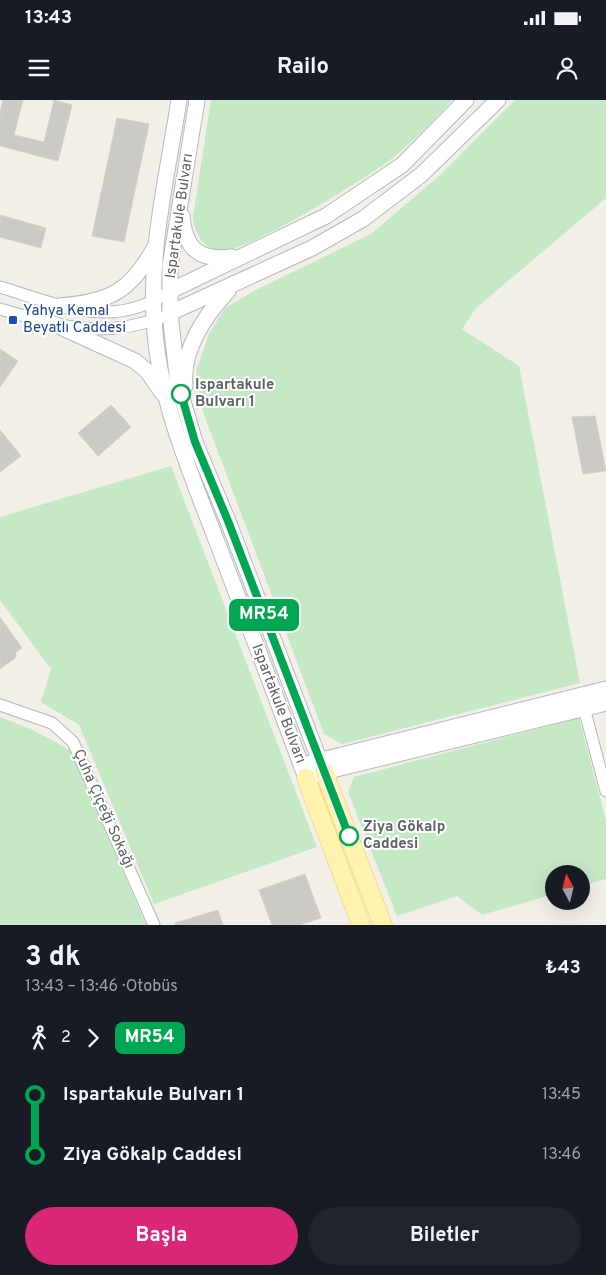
<!DOCTYPE html>
<html lang="tr">
<head>
<meta charset="utf-8">
<style>
	body { margin:0; font-family:Overpass,sans-serif; background:#20242c; color:#f1f3f6; height:100vh; display:flex; flex-direction:column; font-size:19px; white-space:nowrap }
	* { box-sizing:border-box; margin:0 }
	p { font-size:16px; color:#9ea1a6 }
	.icon { flex:none; width:28px; height:28px; fill:none; stroke:currentColor; stroke-width:2; stroke-linecap:round; stroke-linejoin:round }
	.map { position:relative; height:825px; overflow:hidden }
	.side { display:flex; flex-direction:column; background:#171b24; flex:1 }
	.side>* { flex:none }
	.badge { padding:0 10px; border-radius:8px; font-size:18px; line-height:32px }
	.needle { width:32px; rotate:353deg }
	.controls { position:absolute; left:545px; top:765px; display:grid; gap:10px }
	.controls a { display:grid; place-items:center; width:45px; height:45px; border-radius:50%; background:#171b24; box-shadow:0 5px 20px #0002; font-size:25px }
	.map>.badge { position:absolute; translate:-50% -50%; box-shadow:0 0 0 2px #fff }
	.legs { display:flex; align-items:center; gap:8px; height:55px; padding:0 25px; font-size:16px }
	.legs p { margin-inline-start:auto }
	.head { display:flex; align-items:center; justify-content:space-between; height:85px; padding:0 25px }
	h1 { font-size:28px; font-weight:700; line-height:38px }
	.primary-button { display:flex; gap:10px; margin-top:auto; padding:10px 25px }
	.primary-button a { flex:1; height:58px; border-radius:30px; background:#db2777; color:#fff; font-size:20px; font-weight:700; line-height:58px; text-align:center }
	.primary-button a+a { background:#20242c; color:#f1f3f6 }
	ul { padding:0 25px; list-style:none }
	li { display:flex; align-items:center; gap:18px; height:60px; font-size:19px }
	li i { display:grid; place-items:center; width:8px; height:100%; margin:0 6px; background:currentColor }
	li i::after { content:''; width:12px; height:12px; margin:-6px; border:4px solid; border-radius:50%; background:#171b24 }
	li p { margin-inline-start:auto }
	li:first-child i { background:linear-gradient(#0000 50%,currentColor 0) }
	li:last-child i { background:linear-gradient(currentColor 50%,#0000 0) }
	.status { display:flex; justify-content:space-between; align-items:center; height:35px; padding:0 25px; background:#171b24; direction:ltr }
	.status svg { height:14px; fill:currentColor }
	header { display:flex; justify-content:space-between; align-items:center; height:65px; padding:0 25px; background:#171b24; font-size:22px; font-weight:700 }
	.map>svg:first-child { display:block }
	.green { fill:#c5e8c5 }
	.building { fill:#cccac5; stroke:#d6d1c6 }
	.lines { fill:none; stroke-linecap:round; stroke-linejoin:round }
	.street-casing { stroke:#b5b8bc; stroke-width:13 }
	.secondary-casing { stroke:#b6babf; stroke-width:17 }
	.primary-casing { stroke:#f2c960; stroke-width:19 }
	.street { stroke:#fff; stroke-width:11 }
	.secondary { stroke:#fff; stroke-width:15 }
	.primary { stroke:#fff2af; stroke-width:18 }
	.line-1-casing { stroke:#fff; stroke-width:11 }
	.line-1 { stroke:#00a651; stroke-width:8 }
	.transit-dot { fill:#1a4fb4; stroke:#fff; stroke-width:2 }
	.stop-1-dot { fill:#fff; stroke:#00a651; stroke-width:2.5 }
	.labels { text-anchor:middle; dominant-baseline:central; stroke-width:4; stroke-linejoin:round; paint-order:stroke }
	.street-label { font-size:15px; fill:#5f6368; stroke:#fff }
	.transit-label { font-size:15px; fill:#164399; stroke:#fff; text-anchor:start }
	.stop-label { font-size:15px; font-weight:bold; fill:#5f6368; stroke:#fff; text-anchor:start }
</style>
</head>
<body>
<div class="status"><b>13:43</b><svg viewBox="0 0 49 12"><path d="M0 12V9h3v3zM5 12V6h3v6zM10 12V3h3v9zM15 12V0h3v12zM26 1h20v11H26zM47 4h2v5h-2z"/></svg></div>
<header><svg class="icon" aria-label="menu" viewBox="0 0 24 24"><path d="M4 6h16M4 12h16M4 18h16"/></svg>Railo<svg class="icon" aria-label="person" viewBox="0 0 24 24"><circle cx="12" cy="8" r="4"/><path d="M4 21q1-7 8-7t8 7"/></svg></header>
<div class="map">
<svg width="606" height="825" viewBox="0 0 606 825">
	<rect width="100%" height="100%" fill="#f1efe8"/>
	<!-- green -->
	<path class="green" d="M211 0H452C436 19 406 48 386 63 362 80 243 155 219 151 203 148 194 132 193 117Z
		M515 0H606V98L476 208 462 229 519 266 580 583 342 644 324 634 203 312 196 271 209 234 225 208 254 191 371 134 440 75Z
		M171 366 317 747 154 804 79 625 41 602 51 569 0 500V417Z
		M0 617 31 629 70 650 146 825H0Z
		M579 618 606 721V779L581 786V774H554V794L482 815 457 796 397 816 348 692 354 677Z"/>
	<!-- building -->
	<path class="building" d="M3 0H23L14 35 44 42 54 0 72 5 58 61 0 46V13Z
		M117 18 149 24 124 142 92 136Z
		M0 115 46 128 41 148 0 137Z
		M0 249 18 261 0 287Z
		M111 305 131 327 98 356 78 333Z
		M595 316 606 371 583 374 572 317Z
		M0 330 21 356 0 372Z
		M0 517 22 548 16 552 15 558 0 569Z
		M305 774 321 818 299 825H272L259 790Z
		M218 810 223 825H175V823Z"/>
	<g class="lines">
		<defs>
			<path id="street" d="M0 187C60 205 113 231 170 191
				M0 209C59 226 101 240 162 217
				M0 605 52 623 73 642 154 825
				M584 608 606 691"/>
			<path id="secondary" d="M179 0C168 71 150 145 154 217 157 296 189 369 217 442 247 521 277 599 306 678L324 672 606 603
				M197 0 170 166V213L178 284 195 342 228 421 324 672
				M182 116C185 149 199 161 232 157
				M170 191 326 116 402 65 466 0
				M59 206C110 202 130 192 155 147
				M170 213 312 148 363 119 421 75 498 0
				M54 224 135 261 147 271 163 294
				M185 286C181 251 205 215 228 191
				M310 663 606 589"/>
			<path id="primary" d="M324 672 383 825
				M306 678 361 825"/>
		</defs>
		<!-- street casing -->
		<use href="#street" class="street-casing"/>
		<!-- secondary casing -->
		<use href="#secondary" class="secondary-casing"/>
		<!-- primary casing -->
		<use href="#primary" class="primary-casing"/>
		<!-- street -->
		<use href="#street" class="street"/>
		<!-- secondary -->
		<use href="#secondary" class="secondary"/>
		<!-- primary -->
		<use href="#primary" class="primary"/>
	</g>
	<g class="lines">
		<defs>
			<path id="line-1" d="M181 294 195 342 228 421 349 736"/>
		</defs>
		<!-- line-1 casing -->
		<use href="#line-1" class="line-1-casing"/>
		<!-- line-1 -->
		<use href="#line-1" class="line-1"/>
	</g>
	<!-- markers -->
	<rect class="transit-dot" x="8" y="215" width="10" height="10" rx="2.5"/>
	<g class="stop-1-dot">
		<circle cx="181" cy="294" r="9"/>
		<circle cx="349" cy="736" r="9"/>
	</g>
	<g class="labels">
		<!-- street labels -->
		<g class="street-label">
			<text transform="translate(180 116) rotate(-82)">Ispartakule Bulvarı</text>
			<text transform="translate(278 604) rotate(69)">Ispartakule Bulvarı</text>
			<text transform="translate(103 709) rotate(66)">Çuha Çiçeği Sokağı</text>
		</g>
		<!-- transit labels -->
		<g class="transit-label">
			<text x="23" y="211">Yahya Kemal<tspan x="23" dy="17">Beyatlı Caddesi</tspan></text>
		</g>
		<!-- stop labels -->
		<g class="stop-label">
			<text x="195" y="285">Ispartakule<tspan x="195" dy="17">Bulvarı 1</tspan></text>
			<text x="363" y="727">Ziya Gökalp<tspan x="363" dy="17">Caddesi</tspan></text>
		</g>
	</g>
</svg>
<div class="controls">
<a><svg class="needle" viewBox="-14 -14 28 28"><path d="M0-13l5 13h-10z" fill="#e53935"/><path d="M0 13l5-13h-10z" fill="#9ea1a6"/></svg></a>
</div>
<b class="badge" style="left:264px;top:515px;background:#00a651;color:#fff">MR54</b>
</div>
<section class="side">
<div class="head"><div><h1>3 dk</h1><p>13:43 – 13:46 · Otobüs</p></div><b>₺43</b></div>
<div class="legs"><svg class="icon" aria-label="walk" viewBox="0 0 24 24"><circle cx="13" cy="4" r="2"/><path d="M13 8l-2 6 4 7M11 14l-3 7M7 12l3-4h3l4 4"/></svg>2<svg class="icon" aria-label="forward" viewBox="0 0 24 24"><path d="M9 5l7 7-7 7"/></svg><b class="badge" style="background:#00a651;color:#fff">MR54</b></div>
<ul>
<li><i style="color:#00a651"></i><b>Ispartakule Bulvarı 1</b><p>13:45</p></li>
<li><i style="color:#00a651"></i><b>Ziya Gökalp Caddesi</b><p>13:46</p></li>
</ul>
<div class="primary-button"><a>Başla</a><a>Biletler</a></div>
</section>
</body>
</html>
